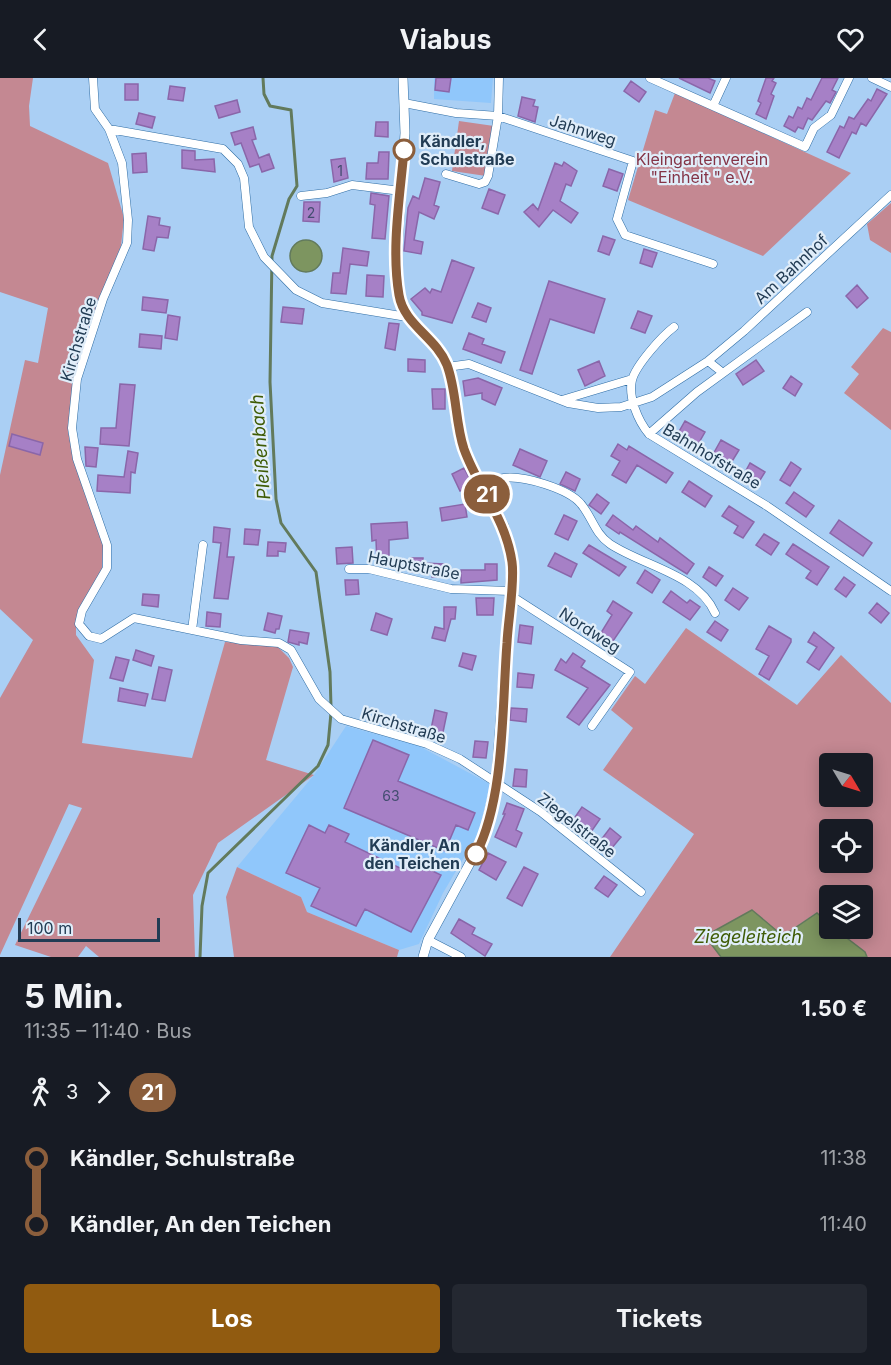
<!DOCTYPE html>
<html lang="de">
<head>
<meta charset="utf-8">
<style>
	body { margin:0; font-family:Inter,sans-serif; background:#242831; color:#f1f3f6; height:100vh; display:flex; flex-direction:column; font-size:22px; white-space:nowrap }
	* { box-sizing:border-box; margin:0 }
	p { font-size:20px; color:#9ea1a6 }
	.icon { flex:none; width:33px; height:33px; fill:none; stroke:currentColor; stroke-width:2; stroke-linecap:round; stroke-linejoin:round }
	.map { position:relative; height:879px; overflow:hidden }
	.side { display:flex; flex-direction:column; background:#171b24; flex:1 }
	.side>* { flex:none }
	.badge { padding:0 12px; border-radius:20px; font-size:21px; line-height:39px }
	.needle { width:39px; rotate:128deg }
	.fabs { position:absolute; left:819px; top:675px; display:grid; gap:12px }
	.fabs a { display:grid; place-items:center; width:54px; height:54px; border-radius:6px; background:#171b24; box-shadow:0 3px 15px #0003; font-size:30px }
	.scale { position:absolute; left:18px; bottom:15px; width:142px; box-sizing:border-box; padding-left:6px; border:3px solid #223c54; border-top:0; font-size:16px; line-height:21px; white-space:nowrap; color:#223c54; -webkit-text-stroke:4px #e0edf9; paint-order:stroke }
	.map>.badge { position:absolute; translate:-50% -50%; box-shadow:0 0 0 3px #fff }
	.legs { display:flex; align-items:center; gap:9px; height:66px; padding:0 24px; font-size:20px }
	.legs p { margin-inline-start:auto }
	.summary { display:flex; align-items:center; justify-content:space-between; height:102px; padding:0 24px }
	h1 { font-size:33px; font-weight:700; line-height:45px }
	.primary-button { display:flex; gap:12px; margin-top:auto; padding:12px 24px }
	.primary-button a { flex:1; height:69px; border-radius:6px; background:#915b10; color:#fff; font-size:24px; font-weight:700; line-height:69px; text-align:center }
	.primary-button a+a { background:#242831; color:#f1f3f6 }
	ul { padding:0 24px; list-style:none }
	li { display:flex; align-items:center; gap:21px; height:66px; font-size:22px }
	li i { display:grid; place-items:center; width:9px; height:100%; margin:0 8px; background:currentColor }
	li i::after { content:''; width:15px; height:15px; margin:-8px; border:4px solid; border-radius:50%; background:#171b24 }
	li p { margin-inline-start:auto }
	li:first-child i { background:linear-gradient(#0000 50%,currentColor 0) }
	li:last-child i { background:linear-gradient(currentColor 50%,#0000 0) }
	header { display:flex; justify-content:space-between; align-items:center; height:78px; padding:0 24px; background:#171b24; font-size:27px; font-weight:700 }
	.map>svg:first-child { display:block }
	.built { fill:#90c7fb }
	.green { fill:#c48892; fill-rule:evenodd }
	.water { fill:#7d9560; stroke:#627a5c; stroke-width:1.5 }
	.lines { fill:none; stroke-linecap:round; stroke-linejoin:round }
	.stream { stroke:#627a5c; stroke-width:3 }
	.building { fill:#a680c6; stroke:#8a66a9; stroke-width:1.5 }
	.minor-casing { stroke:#306ea5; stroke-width:9 }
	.tertiary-casing { stroke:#306ea5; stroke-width:10 }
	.minor { stroke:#fff; stroke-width:8 }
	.tertiary { stroke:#fff; stroke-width:9 }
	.line-1-casing { stroke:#fff; stroke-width:14 }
	.line-1 { stroke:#8b5e3c; stroke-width:9 }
	.stop-1-dot { fill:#fff; stroke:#8b5e3c; stroke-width:3 }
	.labels { text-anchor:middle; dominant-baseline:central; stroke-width:4.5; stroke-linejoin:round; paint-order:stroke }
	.number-label { font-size:14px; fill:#434d70 }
	.street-label { font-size:16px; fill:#223c54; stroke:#e0edf9 }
	.stop-label { font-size:16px; font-weight:bold; fill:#223c54; stroke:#e0edf9; text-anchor:start }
	.park-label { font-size:16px; fill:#843447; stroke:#e0edf9 }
	.water-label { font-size:18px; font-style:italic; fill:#3f5c06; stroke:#e0edf9 }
</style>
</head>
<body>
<header><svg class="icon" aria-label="back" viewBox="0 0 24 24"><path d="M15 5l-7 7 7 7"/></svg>Viabus<svg class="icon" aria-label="heart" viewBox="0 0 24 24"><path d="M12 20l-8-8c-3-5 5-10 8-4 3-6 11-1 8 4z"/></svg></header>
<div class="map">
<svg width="891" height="879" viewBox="0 0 891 879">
	<rect width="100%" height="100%" fill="#aacff4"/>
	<!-- built -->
	<path class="built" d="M434 0H493L491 25 434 21Z
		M346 648 419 668 490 706 479 754 443 815 419 866 399 872 307 834 301 819 237 789 314 697Z"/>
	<!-- green -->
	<path class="green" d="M0 0H33L29 28 30 48 108 85 124 140 121 168 87 254 73 302 68 353 74 384 103 467 102 492 79 530 76 548V557L94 582 82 665 192 680 225 564 276 567 289 580 293 589 266 682 314 697 218 765 193 817 195 879H99L86 868 78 879H51L15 867 82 730 69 726 0 877V620L33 562 0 531V397L25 282 38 285 48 230 0 214Z
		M675 15 851 95 763 178 628 122 655 32 667 36Z
		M459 43 494 48 486 98 452 93Z
		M891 125V175L870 162 867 146Z
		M883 250 891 254V352L844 315 859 296 851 289Z
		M686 550 797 627 841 577 891 625V879H867L865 874 835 851 862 850V818H830L829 846 816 835 783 858 706 859 721 879H610L694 756 603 692 633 650 611 632 635 598 645 606ZM830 686H862V718H830ZM830 752H862V784H830Z
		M237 789 301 819 307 834 399 872 397 879H234L226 819Z"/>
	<!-- water -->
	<path class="water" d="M290 178a16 16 0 1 1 32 0a16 16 0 1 1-32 0Z
		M752 832 783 858 817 835 829 846 830 850 835 851 865 874 867 879H721L705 858Z"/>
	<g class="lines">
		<!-- stream -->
		<path class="stream" d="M263 0 264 16 270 28 291 32 297 108 289 121 272 178 270 304 276 421 281 445 316 494 330 594 331 629
			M200 879 202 828 208 795 318 688 328 667 331 635"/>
	</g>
	<!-- building -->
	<path class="building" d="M436 0H451L449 14 435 12Z
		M679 0H708L715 3 710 15Z
		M766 0H774L772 3 776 5 771 16 774 18 766 41 756 36 761 25 758 23Z
		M822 0H838L832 12 836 14 830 25 826 23 812 42 808 40 803 51 798 49 795 54 784 48 789 38 793 40 798 29 802 31 807 20 811 22Z
		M631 3 646 14 639 24 624 13Z
		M125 6H138V22H125Z
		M170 8 185 10 183 23 168 21Z
		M877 11 887 16 866 48 861 45 856 56 852 54 839 80 827 74 840 48 844 50 849 39 854 41 868 21 871 23Z
		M522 19 535 22 533 28 538 29 535 44 518 38Z
		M237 22 240 34 219 40 215 28Z
		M139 35 155 39 152 50 136 46Z
		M376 44H388V59L375 58Z
		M253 49 256 61 252 62 259 80 269 76 274 90 262 94 259 86 250 89 241 65 235 67 231 55Z
		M182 72 195 73V82L214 81 215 94 182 90Z
		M379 74H389L388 101H366L367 85H378Z
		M146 75 147 94 133 95 132 76Z
		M345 80 348 100 334 104 331 82Z
		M564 84 577 93 571 108 566 106 560 123 578 135 571 145 553 132 539 149 524 134 533 126 538 132 555 85 562 88Z
		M609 91 623 96 617 113 603 108Z
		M425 100 440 104 434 127 439 129 434 141 419 134 414 162 423 164 421 176 404 173 408 130 413 118 419 121Z
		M489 111 505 117 498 136 482 130Z
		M371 115 389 118 385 161 372 160 375 127 370 126Z
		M304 124H320L319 144 303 143Z
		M148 138 160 140 159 147 170 149 168 160 157 159 154 173 143 171Z
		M603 158 615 162 609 177 598 173Z
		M343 170 369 174 367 188 350 186 346 216 331 215 333 195H340Z
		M644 171 657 175 652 189 640 185Z
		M452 182 474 190 452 245 422 237V234L411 221 425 210 430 215 432 211 441 214Z
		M367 197 384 198 383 219 366 218Z
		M549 203 605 221 594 255 550 241 532 296 520 292Z
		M857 207 868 220 857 230 846 218Z
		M143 219 168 222 166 235 142 232Z
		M478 225 491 230 486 244 472 239Z
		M283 229 304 231 302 246 281 244Z
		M638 233 652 238 645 255 631 250Z
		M168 237 180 239 177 262 165 260Z
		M389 245 399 246 395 272 385 270Z
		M469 255 484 261 482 266 505 274 501 285 463 271Z
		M140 256 162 258 161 271 139 269Z
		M408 281 425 282V294L408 293Z
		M756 282 764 293 743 307 736 296Z
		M599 283 605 298 585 308 578 292Z
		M791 298 802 306 795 318 783 310Z
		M478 300 502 310 495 327 482 321V315L465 318 463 303Z
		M120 306 135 307 129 368 100 366 101 350H116Z
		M432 311H445V331H433Z
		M685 343 705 354 697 368 677 357Z
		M12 356 43 365 40 377 9 368Z
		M721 362 739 372 728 390 711 380Z
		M618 366 627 372 629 368 673 395 666 405 637 387 626 405 612 397 620 383 611 378Z
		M85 369 98 370 96 389 86 388Z
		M520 371 547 383 540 399 513 387Z
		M128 373 138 375 135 395 131 394 130 415 97 413 98 397 124 399Z
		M791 384 801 391 790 408 780 402Z
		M750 385 765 394 757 407 743 398Z
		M464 390 473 407 460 413 452 396Z
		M566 394 580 401 575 413 560 406Z
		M689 403 712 418 705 429 682 414Z
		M794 414 814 428 806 439 786 425Z
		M597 416 609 425 601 436 589 427Z
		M465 426 467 439 442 443 440 430Z
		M729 428 754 444 743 460 734 455 738 448 722 438Z
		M564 437 577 443 568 462 555 456Z
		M613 437 633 452 636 448 658 464 660 460 694 486 687 496 620 454 619 456 606 447Z
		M839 442 872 465 863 478 830 455Z
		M407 444 408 460 389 462V486H377L376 462 372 463 371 446Z
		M214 449 230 451 227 479H234L228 521 214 520 221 465 213 464Z
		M245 451 260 452 258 467 244 466Z
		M764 456 779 465 771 477 756 467Z
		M268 464 286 465 285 474 278 473V478H267Z
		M793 466 829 489 817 507 806 500 811 493 786 476Z
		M589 467 626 489 619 498 583 475Z
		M352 469 353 485 337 486 336 470Z
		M555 475 577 486 571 499 548 488Z
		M411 480H423V485L444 486 443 499H432V494H411Z
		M485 486H497V502L461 505V492H485Z
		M709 489 723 498 716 508 703 499Z
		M645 492 660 502 652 515 637 505Z
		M844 499 855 507 846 519 835 511Z
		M345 502H358L359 516 346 517Z
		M733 510 748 520 739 532 725 522Z
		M671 513 687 525 690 522 700 529 690 542 663 524Z
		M143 516 159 517 158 529 142 527Z
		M476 520H494L493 537H477Z
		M613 523 632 535 611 566 599 558 612 537 607 533Z
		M877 525 889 535 881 545 869 535Z
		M444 529H456L455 541H451L445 563 432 560 435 549 444 551Z
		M207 534 221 536 220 549 206 548Z
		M268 535 282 538 279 551H276L275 555 264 552Z
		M376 535 392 541 387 557 371 552Z
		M715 543 728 552 721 563 707 554Z
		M520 547 533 549 531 566 518 564Z
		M769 548 791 561V564L769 602 759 596 769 578 756 571Z
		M290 552 309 555 307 566 299 564V567L288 564Z
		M814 554 834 570 819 592 807 584 817 569 808 564Z
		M136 572 154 578 151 588 133 582Z
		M463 575 476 578 472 592 459 588Z
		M573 575 585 583 581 589 610 607 579 647 567 639 588 610 555 592 561 581 566 585Z
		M116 579 129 582 123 603 110 600Z
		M159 589 172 592 165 623 152 621Z
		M518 595 534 597 532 610 517 609Z
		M120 610 148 616 145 628 118 623Z
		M511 630 527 631 526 644 510 642Z
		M435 632 447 635 442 659 430 656Z
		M373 662 409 677 398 703 475 735 468 752 456 747 445 773 344 730Z
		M475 663 488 664 486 680 473 679Z
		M515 691 527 692 526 709 513 708Z
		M507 725 524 731 516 752 522 755 516 769 495 759 505 736H503Z
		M582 729 600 741 591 754 573 742Z
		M309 747 325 755 329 747 349 756 345 764 402 791 407 781 441 797 411 854 365 831 356 848 311 828 320 810 286 795Z
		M610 750 621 759 611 771 601 762Z
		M488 775 506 784 496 802 479 792Z
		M524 789 538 796 522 828 507 820Z
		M604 798 617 807 608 819 595 810Z
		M459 841 475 850 472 856 492 866 485 878 451 855Z"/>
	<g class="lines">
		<defs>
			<path id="minor" d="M93 0 95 31 109 51 122 85 128 142 127 165 103 221 77 301 72 350 77 381 107 467V490L82 533 79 546 89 558 101 561 134 540 241 562 279 565 291 572 319 621 341 641 427 666 460 681 541 734 641 814
				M650 0 805 69 814 50 831 37 849 0
				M872 0 891 9
				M404 25 456 35 498 38 633 83 617 141 625 157 713 186
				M713 28 726 0
				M109 51 223 71 238 86 244 100 249 149 264 179 296 212 322 225 407 239
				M446 96 479 106 485 104 488 98 498 38 499 0
				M301 118 327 115 352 107 401 113
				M674 249C662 258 636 287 632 302 628 319 638 343 649 356L767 428 891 513
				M708 283 723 295
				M447 289 469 286 568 325 598 330 621 329 652 319 708 283 744 253 891 117
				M562 322 632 301
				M649 356 697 314 807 234
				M482 407C489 405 497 401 504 400 523 397 569 411 581 426 592 439 595 456 610 466 643 488 698 496 715 535
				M349 491H369L451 511 510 513
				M510 517 630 594 592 648
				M192 552 203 467
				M428 862 461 879"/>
			<path id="tertiary" d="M403 0 405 55 396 190 399 218 407 239 442 276 451 302 457 348 465 374 504 448 512 485 496 705 483 761 428 862 423 879"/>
		</defs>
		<!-- minor casing -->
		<use href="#minor" class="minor-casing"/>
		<!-- tertiary casing -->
		<use href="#tertiary" class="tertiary-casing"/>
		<!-- minor -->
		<use href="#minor" class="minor"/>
		<!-- tertiary -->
		<use href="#tertiary" class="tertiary"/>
	</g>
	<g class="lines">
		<defs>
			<path id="line-1" d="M404 72C400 119 391 170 399 217 404 247 436 259 447 287 457 314 455 344 464 371 478 410 506 441 512 484 515 505 508 542 507 565 502 628 505 720 476 776"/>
		</defs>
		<!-- line-1 casing -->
		<use href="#line-1" class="line-1-casing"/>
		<!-- line-1 -->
		<use href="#line-1" class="line-1"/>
	</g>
	<!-- markers -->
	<g class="stop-1-dot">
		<circle cx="404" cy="72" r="10"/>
		<circle cx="476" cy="776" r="10"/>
	</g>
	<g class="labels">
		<!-- number labels -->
		<g class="number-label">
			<text x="340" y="92">1</text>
			<text x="311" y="134">2</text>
			<text x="391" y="717">63</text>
		</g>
		<!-- street labels -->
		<g class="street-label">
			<text transform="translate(583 52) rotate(18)">Jahnweg</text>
			<text transform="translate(791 191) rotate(-43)">Am Bahnhof</text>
			<text transform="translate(78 261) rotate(-73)">Kirchstraße</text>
			<text transform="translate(712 378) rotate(31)">Bahnhofstraße</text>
			<text transform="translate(414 487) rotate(11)">Hauptstraße</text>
			<text transform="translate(590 552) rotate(33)">Nordweg</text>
			<text transform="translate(404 647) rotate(17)">Kirchstraße</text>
			<text transform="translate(577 747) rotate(38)">Ziegelstraße</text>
		</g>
		<!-- stop labels -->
		<g class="stop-label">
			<text x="420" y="63">Kändler,<tspan x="420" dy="18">Schulstraße</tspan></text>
			<text x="460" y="767" text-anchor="end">Kändler, An<tspan x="460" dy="18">den Teichen</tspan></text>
		</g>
		<!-- park labels -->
		<g class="park-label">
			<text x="702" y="81">Kleingartenverein<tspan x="702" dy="18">"Einheit " e.V.</tspan></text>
		</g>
		<!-- water labels -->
		<g class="water-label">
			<text transform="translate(260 369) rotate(-94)">Pleißenbach</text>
			<text x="748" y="858">Ziegeleiteich</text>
		</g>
	</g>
</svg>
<div class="fabs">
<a><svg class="needle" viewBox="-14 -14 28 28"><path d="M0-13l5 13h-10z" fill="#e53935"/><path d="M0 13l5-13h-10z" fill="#9ea1a6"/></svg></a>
<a><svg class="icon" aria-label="locate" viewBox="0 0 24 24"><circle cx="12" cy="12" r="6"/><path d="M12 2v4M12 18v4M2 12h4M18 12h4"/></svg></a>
<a><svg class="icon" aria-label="layers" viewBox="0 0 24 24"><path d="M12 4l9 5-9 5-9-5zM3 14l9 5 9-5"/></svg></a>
</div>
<div class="scale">100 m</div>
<b class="badge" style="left:487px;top:416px;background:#8b5e3c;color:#fff">21</b>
</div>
<section class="side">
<div class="summary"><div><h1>5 Min.</h1><p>11:35 – 11:40 · Bus</p></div><b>1.50 €</b></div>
<div class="legs"><svg class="icon" aria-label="walk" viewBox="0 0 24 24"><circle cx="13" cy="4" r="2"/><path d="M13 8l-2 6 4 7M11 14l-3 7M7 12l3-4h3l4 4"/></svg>3<svg class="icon" aria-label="forward" viewBox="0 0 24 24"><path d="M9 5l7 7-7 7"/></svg><b class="badge" style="background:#8b5e3c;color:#fff">21</b></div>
<ul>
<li><i style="color:#8b5e3c"></i><b>Kändler, Schulstraße</b><p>11:38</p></li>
<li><i style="color:#8b5e3c"></i><b>Kändler, An den Teichen</b><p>11:40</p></li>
</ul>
<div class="primary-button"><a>Los</a><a>Tickets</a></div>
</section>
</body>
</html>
